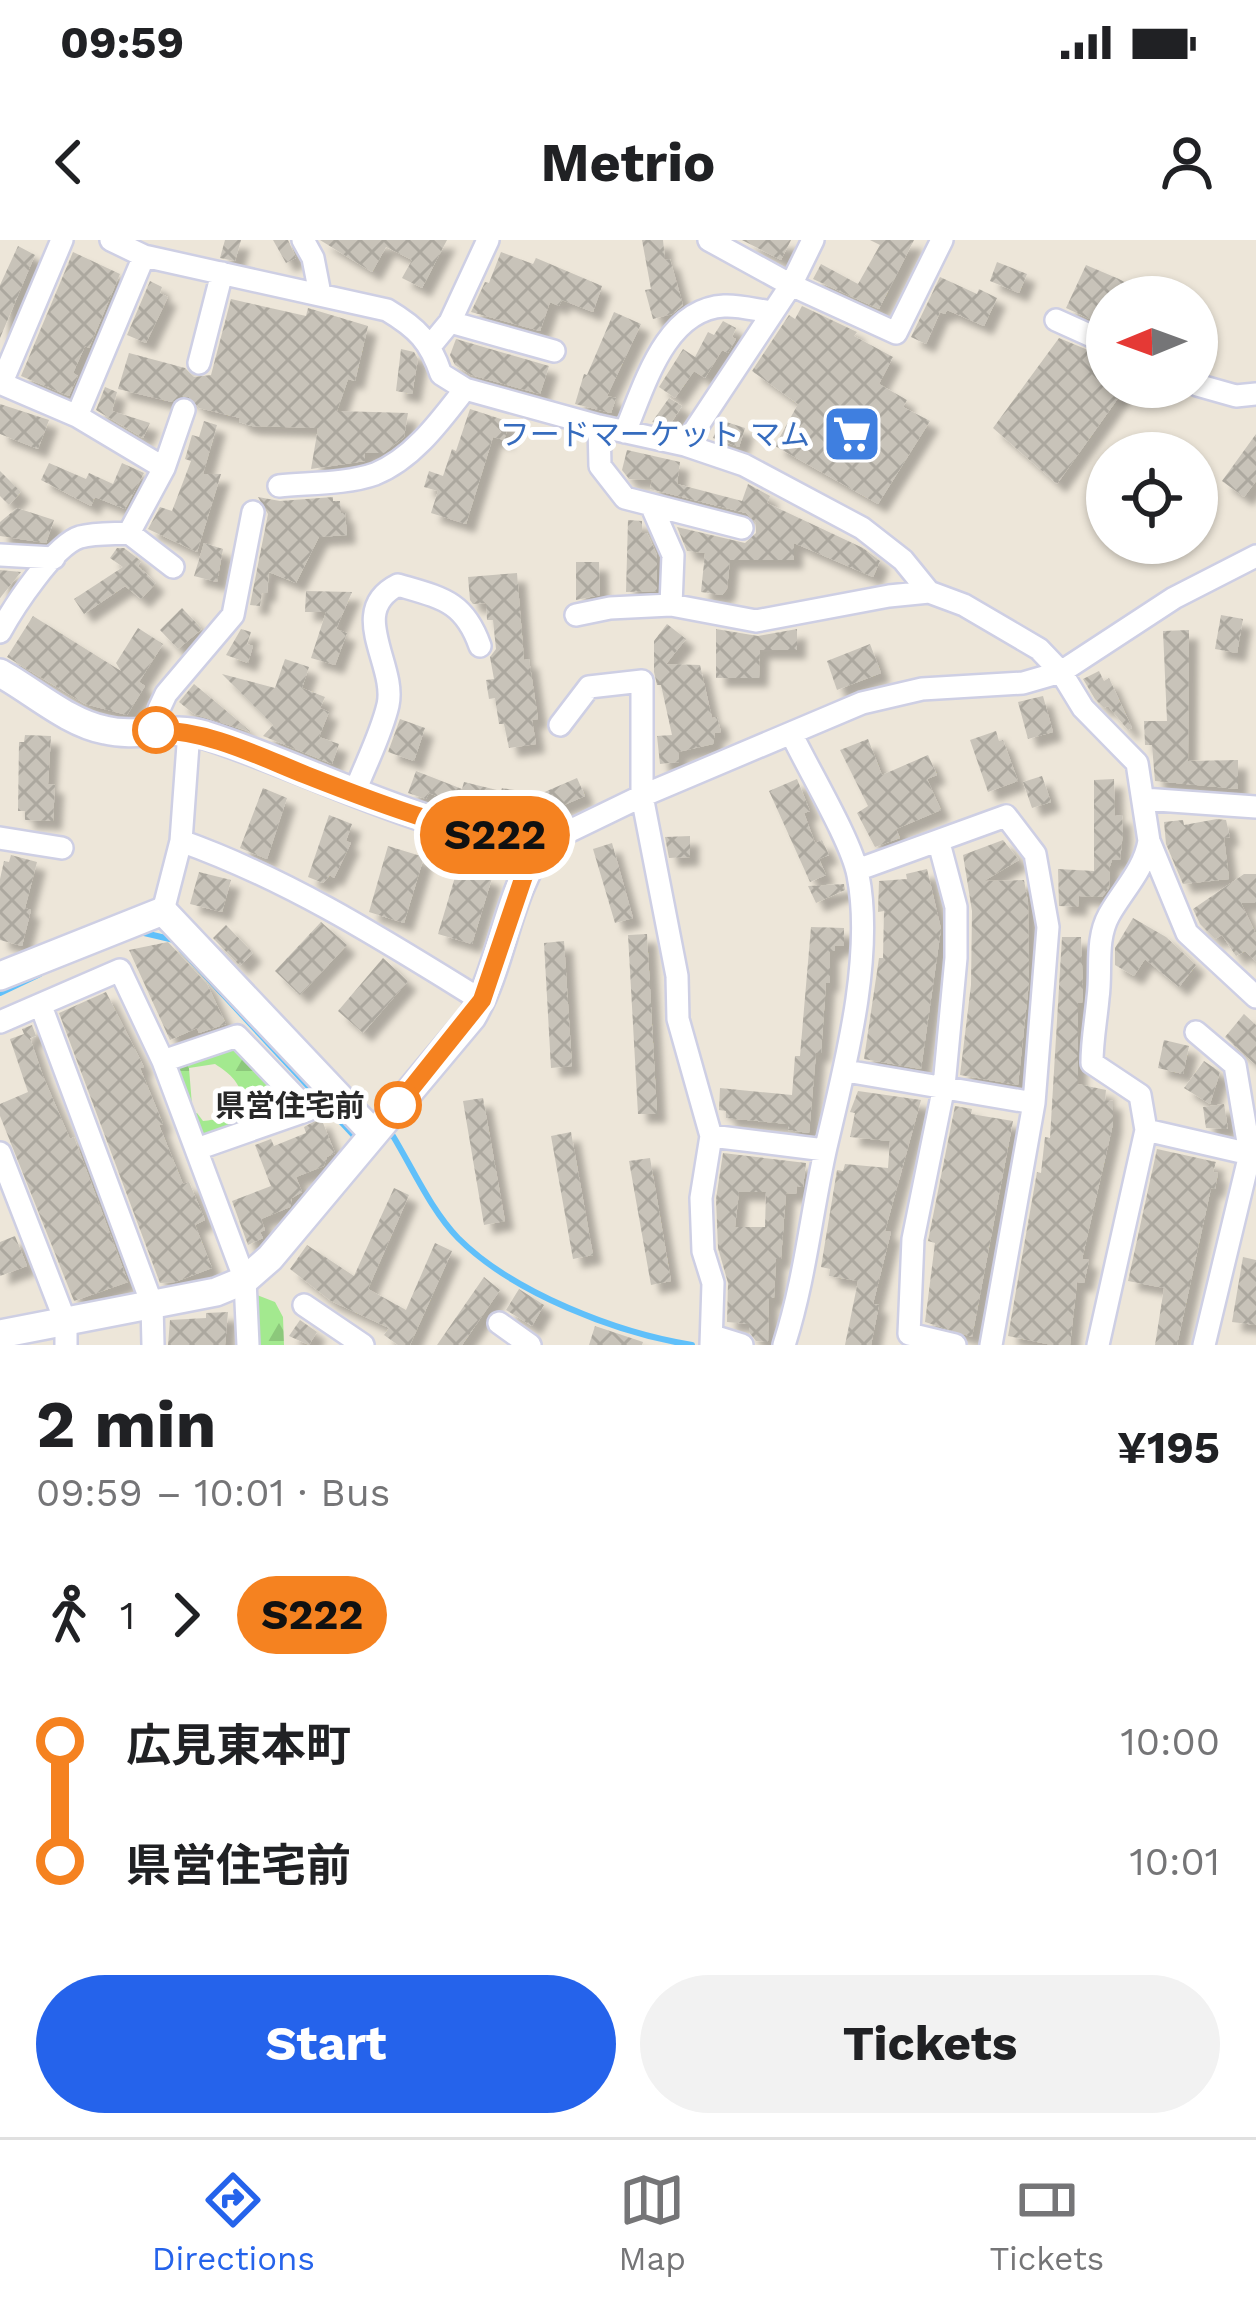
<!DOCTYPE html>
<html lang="en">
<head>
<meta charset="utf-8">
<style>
	body { margin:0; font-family:"Work Sans","Noto Sans JP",sans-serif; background:#f2f2f2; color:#202124; height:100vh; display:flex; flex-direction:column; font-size:45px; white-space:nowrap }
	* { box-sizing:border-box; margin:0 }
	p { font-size:39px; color:#757577 }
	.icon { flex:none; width:66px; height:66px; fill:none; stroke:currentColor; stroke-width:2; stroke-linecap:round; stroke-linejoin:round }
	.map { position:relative; height:1105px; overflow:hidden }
	.panel { display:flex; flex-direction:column; background:#fff; flex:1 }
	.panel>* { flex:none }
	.badge { padding:0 24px; border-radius:39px; font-size:42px; line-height:78px }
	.needle { width:78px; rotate:269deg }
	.controls { position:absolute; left:1086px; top:36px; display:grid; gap:24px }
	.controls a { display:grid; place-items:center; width:132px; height:132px; border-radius:50%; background:#fff; box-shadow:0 3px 9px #0004; font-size:60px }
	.map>.badge { position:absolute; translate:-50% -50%; box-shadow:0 0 0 6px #fff }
	.legs { display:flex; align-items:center; gap:18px; height:132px; padding:0 36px; font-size:39px }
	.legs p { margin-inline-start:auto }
	.overview { display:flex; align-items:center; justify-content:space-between; height:204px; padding:0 36px }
	h1 { font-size:66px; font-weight:700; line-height:90px }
	.action { display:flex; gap:24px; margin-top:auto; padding:24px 36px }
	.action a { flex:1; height:138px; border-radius:72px; background:#2563eb; color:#fff; font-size:48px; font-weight:700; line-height:138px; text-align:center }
	.action a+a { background:#f2f2f2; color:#202124 }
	ul { padding:0 36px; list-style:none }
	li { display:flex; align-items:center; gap:42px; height:120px; font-size:45px }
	li i { display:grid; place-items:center; width:18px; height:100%; margin:0 15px; background:currentColor }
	li i::after { content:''; width:30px; height:30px; margin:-15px; border:9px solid; border-radius:50%; background:#fff }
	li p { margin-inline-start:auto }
	li:first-child i { background:linear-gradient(#0000 50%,currentColor 0) }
	li:last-child i { background:linear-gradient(currentColor 50%,#0000 0) }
	.status { display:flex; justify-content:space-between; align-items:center; height:84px; padding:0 60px; background:#fff; direction:ltr }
	.status svg { height:33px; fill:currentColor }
	header { display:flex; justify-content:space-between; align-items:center; height:156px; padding:0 36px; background:#fff; font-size:54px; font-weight:700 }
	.tabs { display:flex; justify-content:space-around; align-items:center; height:168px; border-top:3px solid #e0e0e0; background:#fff; font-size:33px; color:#757577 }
	.tabs a { display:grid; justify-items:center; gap:6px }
	.tabs .active { color:#2563eb }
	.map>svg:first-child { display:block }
	.forest { fill:url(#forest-firs) }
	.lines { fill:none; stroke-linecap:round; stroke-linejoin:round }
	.stream { stroke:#60c0fa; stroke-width:6 }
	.building { fill:url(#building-cross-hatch); fill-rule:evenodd; filter:url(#shadow) }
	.minor-casing { stroke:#cecfe4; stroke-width:26 }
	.tertiary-casing { stroke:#cecfe4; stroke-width:32 }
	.minor { stroke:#fff; stroke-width:21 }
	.tertiary { stroke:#fff; stroke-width:27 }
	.line-1-casing { stroke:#fff; stroke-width:27 }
	.line-1 { stroke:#f58220; stroke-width:18 }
	.stop-1-dot { fill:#fff; stroke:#f58220; stroke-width:6 }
	.labels { text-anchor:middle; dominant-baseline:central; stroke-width:10; stroke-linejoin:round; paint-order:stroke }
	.shop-label { font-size:30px; fill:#366cbe; stroke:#fff; text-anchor:end }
	.stop-label { font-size:30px; font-weight:bold; fill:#292929; stroke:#fff; text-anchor:end }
</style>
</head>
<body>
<div class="status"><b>09:59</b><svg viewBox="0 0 49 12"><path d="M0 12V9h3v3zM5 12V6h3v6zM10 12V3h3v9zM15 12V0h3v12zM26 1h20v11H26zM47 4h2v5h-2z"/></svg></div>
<header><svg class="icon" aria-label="back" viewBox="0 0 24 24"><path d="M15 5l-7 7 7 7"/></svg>Metrio<svg class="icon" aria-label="person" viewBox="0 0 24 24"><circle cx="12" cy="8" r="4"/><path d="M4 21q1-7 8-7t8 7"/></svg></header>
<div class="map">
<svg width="1256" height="1105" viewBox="0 0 1256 1105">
	<defs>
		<pattern id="forest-firs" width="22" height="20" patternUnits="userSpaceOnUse" patternTransform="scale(3)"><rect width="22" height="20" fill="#a3e98f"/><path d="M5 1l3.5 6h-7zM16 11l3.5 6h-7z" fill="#8cc87b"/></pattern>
		<pattern id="building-cross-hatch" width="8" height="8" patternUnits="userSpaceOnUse" patternTransform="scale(3)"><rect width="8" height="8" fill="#c8c3b9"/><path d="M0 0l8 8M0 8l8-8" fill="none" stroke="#aca89f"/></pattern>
		<filter id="shadow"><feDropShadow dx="9" dy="9" stdDeviation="3" flood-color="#0004"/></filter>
	</defs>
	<rect width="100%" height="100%" fill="#ede6d9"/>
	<!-- forest -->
	<path class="forest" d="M236 802 300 866 199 904 187 877 197 873 203 881C216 881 233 872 243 864 242 844 231 834 215 824L189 828 192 865 186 869 166 823Z
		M257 1055 275 1062 283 1077 284 1105H254Z"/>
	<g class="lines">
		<!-- stream -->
		<path class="stream" d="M140 692 174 700
			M182 710 356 898
			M0 753 40 734
			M382 896H393C413 929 431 970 458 998 513 1053 617 1093 692 1105"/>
	</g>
	<!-- building -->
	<path class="building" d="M225 0H241L235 21 220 18Z
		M273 0H288L296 18 286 23Z
		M320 0H447L422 48 402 38 412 20 386 7 372 32Z
		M642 0H663L665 20 670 19 683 65 672 74 653 79 645 50 651 49Z
		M742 0H791L781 20Z
		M870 0H914L879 69 813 39 821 24 858 44 880 5Z
		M18 6 35 15 0 98V45Z
		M73 12 120 34 89 108 85 106 73 133 78 136 69 156 21 136Z
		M501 12 533 24 536 18 602 46 593 72 562 60 559 66 550 62 540 91 471 72 485 42 489 43Z
		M997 22 1027 34 1019 53 990 41Z
		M1086 25 1119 39 1152 57H1107V87L1066 68Z
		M940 37 977 54 979 49 997 58 984 86 947 70 945 74 940 72 926 104 911 97Z
		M150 41 162 47 160 53 168 57 146 103 127 95Z
		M231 59 306 76 308 68 368 86 355 141 348 139 337 171 408 173 404 197 383 213H365V221L311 229 318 188 251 186 239 182 240 178 199 168 188 156 172 162 118 149 129 113 185 128 194 137 211 135Z
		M802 66 857 92 854 96 893 117 879 144 907 160 903 167 930 181 878 264 775 206 798 164 752 131 789 75 795 79Z
		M614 72 641 84 607 156 616 158 611 173 575 164 584 134 587 135Z
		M723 81 736 88 732 97 736 99 728 113 722 110 705 138 694 131 675 158 659 147 683 109 695 117 708 92 714 95Z
		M1059 98 1107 118V147H1126L1057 244 993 188Z
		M456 99 549 126 540 154 471 135 455 125 450 115Z
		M401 109 414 112 418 119 412 154 396 151Z
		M105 147 117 152 112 171 150 183 143 198 96 170Z
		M669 158 682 166 669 186 652 182Z
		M0 164 49 180 38 209 0 194Z
		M470 169 510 182 504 200 493 197 466 284 431 273 438 251 424 247 429 231 443 236 452 209 456 211Z
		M720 180 745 188 739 207 713 198Z
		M204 181 217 185 203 234H221L197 312 148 289 160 267 172 271 191 221 185 219 192 195 199 197Z
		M1256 194V241L1244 257 1222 241Z
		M627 210 680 222 677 244 742 261 748 244 770 256 767 263 863 308 880 321 873 337 794 303V320H730L727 349 722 355 701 352 705 313 687 311 677 287 745 303 756 293V283L746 273 650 249 652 240 629 239 622 230Z
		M49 223 86 239 89 233 113 244 122 223 144 233 125 269 95 257 91 266 41 240Z
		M0 231 21 252 9 265 0 256Z
		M258 257 280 261 333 257V261H340L341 273H345L347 295 319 297 296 343 269 332 267 353H262L260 366 250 365 268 274Z
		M17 268 54 280 46 303 0 296V282Z
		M628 280 642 281V293H647L657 315V351L626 352Z
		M204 303 223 309 217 342 194 336Z
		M117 308H124L141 321 138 326 156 343 141 359 125 346 84 374 74 359 123 327 110 318Z
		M576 322H599L600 355 576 360Z
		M0 330 21 332 0 358Z
		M517 333 524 420 529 419 538 479 532 480 536 504 509 508 504 484H499L495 458 489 459 486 440 494 439 490 417 496 409 493 380H487L486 363 473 364 470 360 468 337Z
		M306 351 352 352 336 389 347 393 335 425 311 418 326 372H305Z
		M182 368 202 389 178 409 160 390Z
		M1221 375 1243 379 1237 413 1215 409Z
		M33 376 121 431 116 423 138 388 163 404 139 442 145 446 127 475 85 464 7 417Z
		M667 384 686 399 666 424 700 425 712 478 717 477 721 492 715 493 713 504 678 512 679 522 660 524 657 496 672 495 661 445H657L654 432V401Z
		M241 389 251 392 247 404 253 406 248 423 226 415Z
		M716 389 758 396 797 389V410H760L759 438H716Z
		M1189 390 1188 521 1238 520V549L1155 541 1152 505H1145L1144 481H1167L1163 391Z
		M870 404 881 433 837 450 827 421Z
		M285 419 309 427 302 448 325 457 320 468 329 472 319 497 339 504 332 524 263 496 273 485 222 434 275 448Z
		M1099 431 1104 441 1109 438 1132 488 1128 490 1108 466 1104 468 1095 459 1083 439Z
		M194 444 223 468 251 492 194 474 179 462Z
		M1043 456 1053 492 1028 499 1018 462Z
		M400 479 425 488 414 521 388 512Z
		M996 491 999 501 1003 500 1018 541 988 552 970 500Z
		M25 495 51 496 48 544 55 545 53 581 25 580V571H18L19 502H24Z
		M868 499 882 535 928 515 937 535 927 539 941 570 896 589 900 598 875 607 857 573 868 566 840 510Z
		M416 531 462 549 464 542 501 551 502 548 540 554 577 538 585 556 557 568 561 575 540 584 508 580 510 574 482 567 481 574 458 569 459 565 429 553 426 559 408 553Z
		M1042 536 1051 562 1032 568 1023 542Z
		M797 539 810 571 804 573 815 603 822 600 829 615 819 619 826 635 810 642 769 551Z
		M1114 539 1115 576 1122 575 1123 592 1120 620H1112L1110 626 1109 648 1102 657 1079 656 1078 667 1059 666 1058 629 1094 631V540Z
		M263 548 287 558 267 619 240 608Z
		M329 575 352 584 346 601 351 603 334 638 330 635 323 643 308 637Z
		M1217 579 1226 580 1230 597 1224 598 1229 639 1183 644 1166 604 1164 582 1183 580 1184 585Z
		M690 596V617L669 618 665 597Z
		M1003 600 1019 620 984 641 1024 640 1028 662 1029 742 1018 845 960 835 971 745 972 671 963 615Z
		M612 603 633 678 615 683 593 609Z
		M388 606 424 617 404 683 369 672Z
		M11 615 37 622 25 668 31 670 22 706 0 700V639L4 621 9 622Z
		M458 627 492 638 472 704 438 694Z
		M927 629 941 689 921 829 864 819 879 718H883L884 671 878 672 879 641 907 639 906 634Z
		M199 632 231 640 222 672 190 664Z
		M1244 634H1256V663H1241L1256 694V722L1245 711 1236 716 1222 695 1215 699 1200 684 1193 669Z
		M844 644 845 650 816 663 808 646Z
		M1133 678 1166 697 1196 725 1179 747 1145 719 1134 736 1115 725V708Z
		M321 682 347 705 300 755 275 731Z
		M226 685 253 713 240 726 213 698Z
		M811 687 844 688V706H835V711H830V743H826L821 813H816L809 893 788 890V884L726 878V871L719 870 720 848 792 855 795 816H800Z
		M647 694 657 874H638L628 695Z
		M1062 697H1081L1083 752 1082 763H1078V844L1106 850 1105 860 1113 861V884L1083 1015V1019L1089 1020 1084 1043 1077 1042 1070 1105H1052L1008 1096 1037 932 1041 933 1045 897 1050 898Z
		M564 701 572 826 551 828 544 703Z
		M168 702 207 744 226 784 199 793 197 788 170 800 129 710Z
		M383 718 408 741 363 793 338 771Z
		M106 752 144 827 140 828 163 884 159 885 183 944 189 942 205 980 195 985 212 1028 175 1042 160 1043 59 773Z
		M1244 774 1256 785V825L1225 797Z
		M32 785 36 796 30 798 43 836 70 899 74 897 128 1042 74 1061 0 876V864L28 852 10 799 24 794 22 789Z
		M1164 800 1189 806 1183 834 1158 828Z
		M1204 821 1220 832 1210 864 1184 848Z
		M858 851 921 860 885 991 891 992 873 1064 879 1065 871 1105H845L858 1041 829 1036 830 1029 821 1027 837 930 843 931 845 924 888 928 890 901 850 897 855 873 850 872Z
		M483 858 505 981 484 985 463 861Z
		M1224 864 1228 889 1206 888 1203 867Z
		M955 866 972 869 971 874 1013 881 972 1097 925 1082 935 1003 928 1001Z
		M321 878 335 913 327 917 324 926 296 937 302 952 292 958 290 967 261 979 265 990 260 992 263 998 248 1005 232 961 271 946 255 905 271 899 274 906 306 893 304 887Z
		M571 892 593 1015 573 1019 551 896Z
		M1157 909 1216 922 1213 932 1218 933 1215 949 1211 948 1177 1105H1155L1164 1048 1128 1041Z
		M723 913 806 923 803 947 797 946 796 954 786 953 781 1019H776L774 1058H769L768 1102 756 1101 749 1092V1084L727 1082 728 1043 718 1008 716 959ZM739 952H766L765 987H735Z
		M650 918 671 1041 651 1045 629 921Z
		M394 948 409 955 368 1049 406 1070 435 1003 452 1011 410 1105H398L384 1095 389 1088 331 1061 290 1029 307 1005 354 1036Z
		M15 996 27 1026 0 1036V1002Z
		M1243 1017 1256 1020V1085L1232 1082Z
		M484 1037 500 1050 462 1105H437Z
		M519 1049 544 1065 532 1086 506 1070Z
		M228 1072 225 1105H168L170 1080 206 1078V1073Z
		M300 1080 317 1092 309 1105 289 1096Z
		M595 1086 643 1102 642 1105H589Z"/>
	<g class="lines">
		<defs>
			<path id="minor" d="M111 0 144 16 387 70C417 88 430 101 441 134L465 149 599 186 685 205 744 225 862 288 903 320 929 352 964 365 1039 409 1061 432 1083 468 1137 523 1149 601 1187 693 1256 757
				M303 0 313 18 320 54
				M709 0 791 45 896 93 942 0
				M1056 80 1107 103
				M450 82 554 111
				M431 105 450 82 488 0
				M199 123 222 33
				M2 142 62 0
				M0 143 77 176 164 228
				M1197 145 1236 156 1256 154
				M77 176 144 16
				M599 186 600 226 625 258 742 288
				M625 192C644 147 665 69 724 66 739 65 756 70 771 72
				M685 205 791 45 813 0
				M279 246C308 243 347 244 375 234 413 219 441 180 465 149
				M652 267 673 315 671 365
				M129 293 173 327
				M0 315 54 318
				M576 375 610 368 671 365 756 381 889 356 929 352
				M0 392C13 368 54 305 80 297 95 293 114 294 129 293L164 228 184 170
				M560 485 589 447 642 441V556L677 736 678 779 711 896 701 958 703 1011 713 1043 711 1105
				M156 490 159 469 166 454 233 375 253 272
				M354 554C365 525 381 495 388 465 397 425 346 371 398 345 442 358 464 361 480 406
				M1143 559 1256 567
				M0 598 62 608
				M181 601C290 640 384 700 481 760
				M545 603 642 556 862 463 922 449 1023 443 1061 432 1174 358 1256 316
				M939 603 956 667V718L944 846 913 999 909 1094 955 1105
				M857 630 1006 576 1035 614 1048 687 1034 863 991 1105
				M163 671 181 601 189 491
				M41 766 152 1064 153 1105
				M0 782 120 730 163 821 245 1040 248 1105
				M1196 792 1235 825 1250 914 1256 918
				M163 821 237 796 308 870 197 909
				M846 831 1034 863
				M1146 890 1140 855 1092 823C1092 800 1096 781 1098 758 1102 731 1095 700 1109 675 1123 650 1144 630 1149 601
				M711 896 825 910
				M0 913 66 1083V1105
				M304 1065 363 1105
				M499 1083 530 1105
				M713 1096 742 1105
				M784 1105C805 1040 811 974 826 907 845 826 874 717 858 635 851 600 808 529 791 493
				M1098 1105 1146 890 1250 914 1204 1105"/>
			<path id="tertiary" d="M0 433C33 451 68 483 105 490 138 498 171 485 205 495 318 531 424 594 545 603
				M0 736 163 671 374 894
				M0 1094 216 1052 245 1040 270 1018 472 777C504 722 506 653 545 603"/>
		</defs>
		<!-- minor casing -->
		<use href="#minor" class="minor-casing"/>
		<!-- tertiary casing -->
		<use href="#tertiary" class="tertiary-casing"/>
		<!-- minor -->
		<use href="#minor" class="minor"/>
		<!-- tertiary -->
		<use href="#tertiary" class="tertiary"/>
	</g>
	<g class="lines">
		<defs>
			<path id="line-1" d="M156 490C210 491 256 515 306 535 382 565 463 596 545 603L525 633 482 760 398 865"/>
		</defs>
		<!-- line-1 casing -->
		<use href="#line-1" class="line-1-casing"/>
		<!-- line-1 -->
		<use href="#line-1" class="line-1"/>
	</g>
	<!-- icons -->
	<defs>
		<symbol id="supermarket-square" viewBox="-11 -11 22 22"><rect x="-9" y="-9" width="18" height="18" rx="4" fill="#3f7fe0" stroke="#fff"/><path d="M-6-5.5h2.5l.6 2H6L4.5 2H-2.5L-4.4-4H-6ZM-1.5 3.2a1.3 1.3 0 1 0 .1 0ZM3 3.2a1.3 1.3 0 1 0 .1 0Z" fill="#fff"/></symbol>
	</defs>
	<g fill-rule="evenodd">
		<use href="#supermarket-square" x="819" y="161" width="66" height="66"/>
	</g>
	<!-- markers -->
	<g class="stop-1-dot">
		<circle cx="156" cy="490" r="21"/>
		<circle cx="398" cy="865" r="21"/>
	</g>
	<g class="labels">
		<!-- shop labels -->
		<g class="shop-label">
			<text x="810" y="194">フードマーケット マム</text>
		</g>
		<!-- stop labels -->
		<g class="stop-label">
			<text x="365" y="865">県営住宅前</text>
		</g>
	</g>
</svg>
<div class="controls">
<a><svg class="needle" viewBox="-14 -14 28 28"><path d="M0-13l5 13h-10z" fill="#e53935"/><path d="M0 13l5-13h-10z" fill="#757577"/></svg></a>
<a><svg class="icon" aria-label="locate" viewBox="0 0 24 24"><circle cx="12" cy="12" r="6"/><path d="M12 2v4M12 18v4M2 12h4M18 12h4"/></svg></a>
</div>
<b class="badge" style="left:495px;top:595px;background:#f58220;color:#111">S222</b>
</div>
<section class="panel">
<div class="overview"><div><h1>2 min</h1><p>09:59 – 10:01 · Bus</p></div><b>¥195</b></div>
<div class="legs"><svg class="icon" aria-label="walk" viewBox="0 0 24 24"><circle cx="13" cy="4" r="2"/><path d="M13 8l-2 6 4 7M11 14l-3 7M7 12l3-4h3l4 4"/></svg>1<svg class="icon" aria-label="forward" viewBox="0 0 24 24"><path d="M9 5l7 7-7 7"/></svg><b class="badge" style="background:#f58220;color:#111">S222</b></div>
<ul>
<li><i style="color:#f58220"></i><b>広見東本町</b><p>10:00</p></li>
<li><i style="color:#f58220"></i><b>県営住宅前</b><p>10:01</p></li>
</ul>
<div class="action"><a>Start</a><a>Tickets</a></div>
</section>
<nav class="tabs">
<a class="active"><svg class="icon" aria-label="directions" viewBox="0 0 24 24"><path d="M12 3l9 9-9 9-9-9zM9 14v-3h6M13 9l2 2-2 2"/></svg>Directions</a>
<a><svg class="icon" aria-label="map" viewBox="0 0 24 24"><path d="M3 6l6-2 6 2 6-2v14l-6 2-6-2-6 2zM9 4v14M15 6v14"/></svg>Map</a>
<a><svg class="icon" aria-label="tickets" viewBox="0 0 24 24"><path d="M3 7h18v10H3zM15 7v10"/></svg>Tickets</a>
</nav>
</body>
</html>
